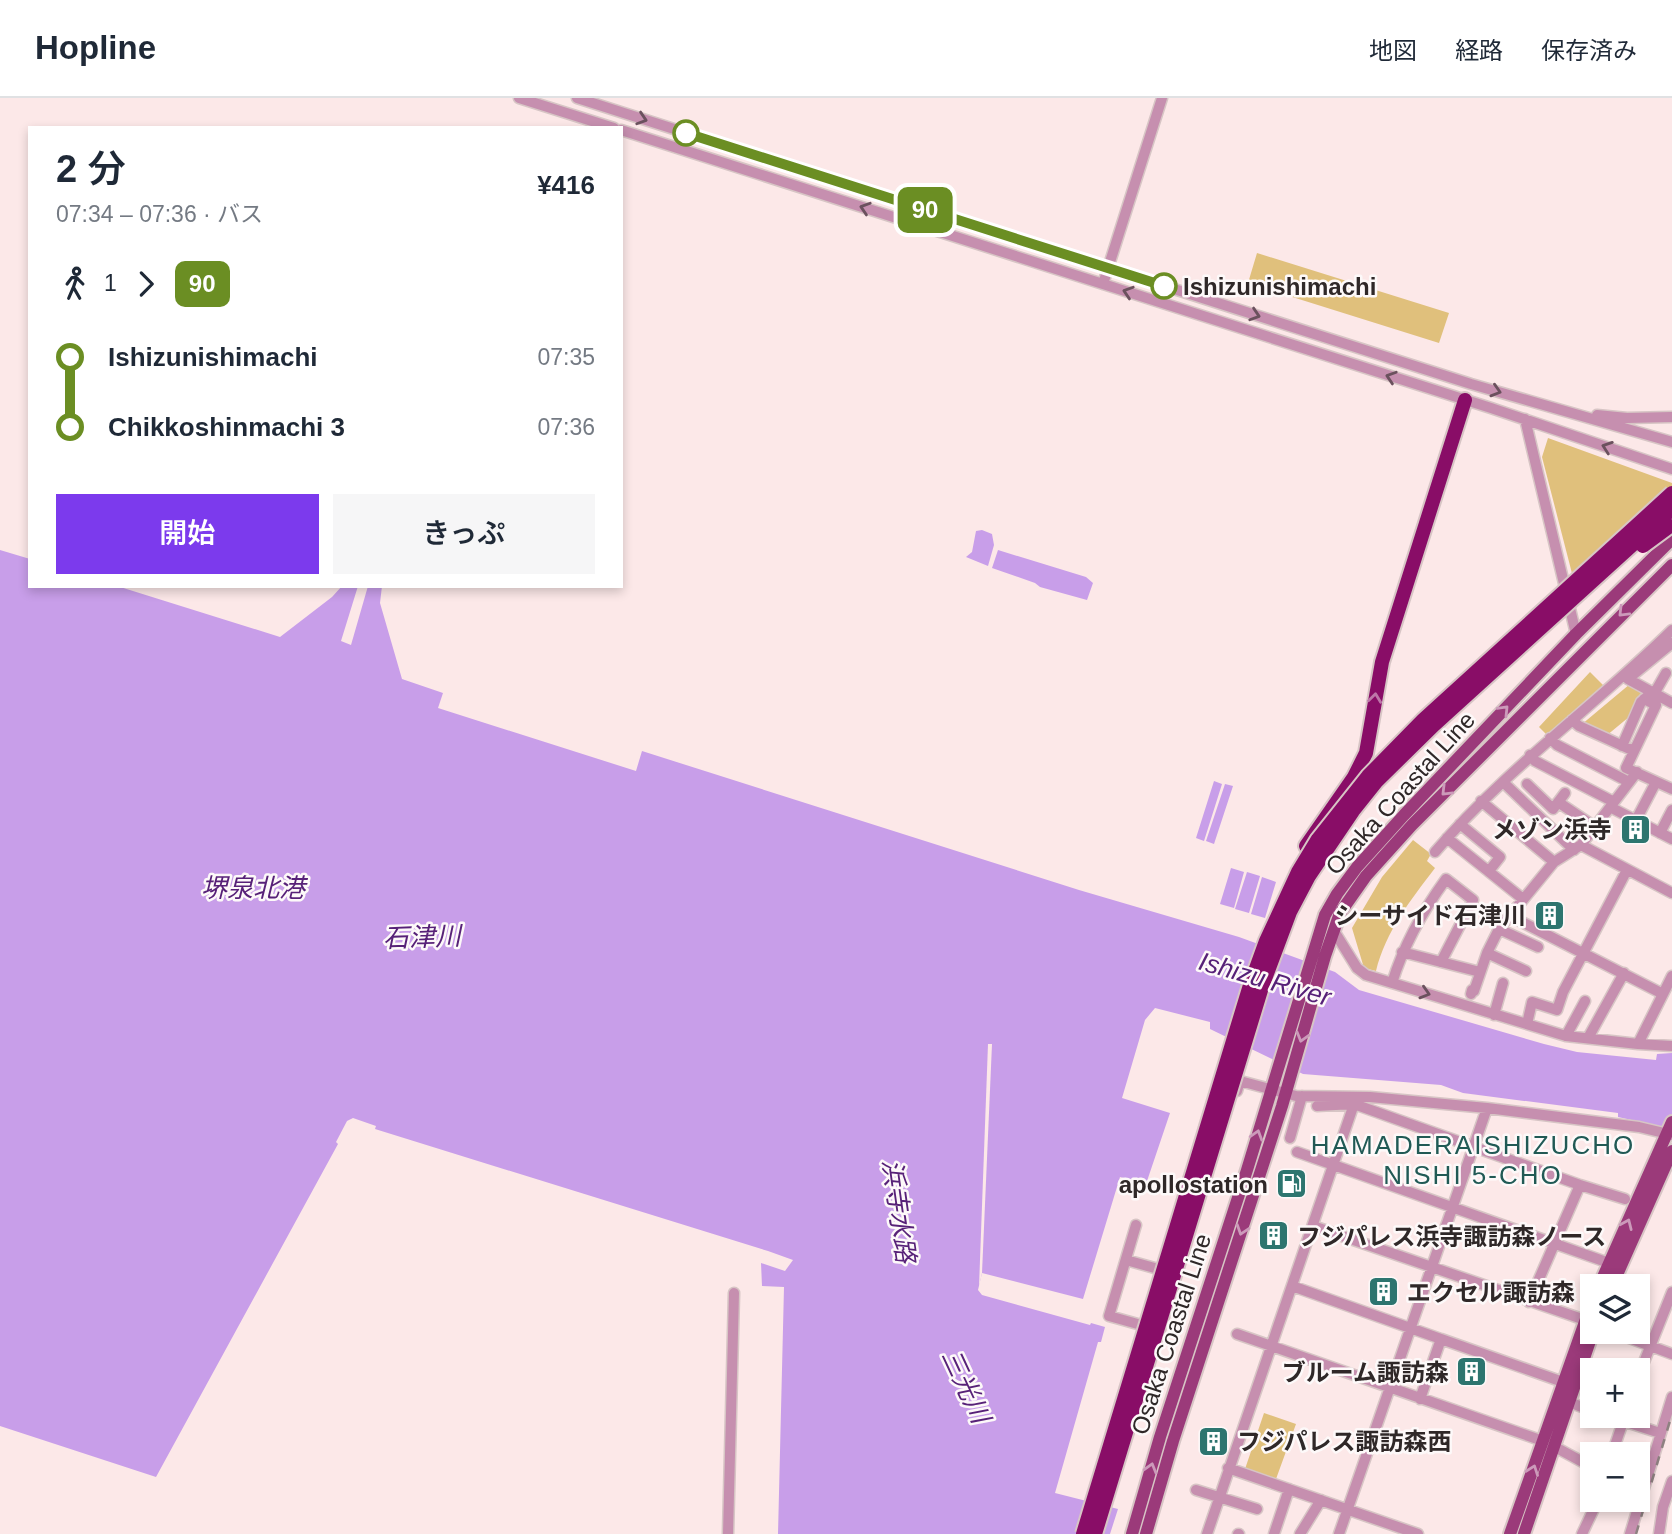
<!DOCTYPE html>
<html lang="ja">
<head>
<meta charset="utf-8">
<style>
	body { margin:0; font-family:Helvetica,"Noto Sans JP",sans-serif; background:#f6f6f7; color:#1f2937; height:100vh; display:flex; flex-direction:column; font-size:26px; white-space:nowrap }
	* { box-sizing:border-box; margin:0 }
	p { font-size:23px; color:#747a83 }
	.icon { flex:none; width:38px; height:38px; fill:none; stroke:currentColor; stroke-width:2; stroke-linecap:round; stroke-linejoin:round }
	.map { position:relative; flex:1; overflow:hidden }
	.details { position:absolute; left:28px; top:28px; width:595px; height:462px; display:flex; flex-direction:column; background:#fff; border-radius:0px; box-shadow:0 4px 10px #0003 }
	.details>* { flex:none }
	.badge { padding:0 14px; border-radius:10px; font-size:24px; line-height:46px }
	.buttons { position:absolute; left:1580px; top:1176px; display:grid; gap:14px }
	.buttons a { display:grid; place-items:center; width:70px; height:70px; border-radius:0px; background:#fff; box-shadow:0 4px 10px #0003; font-size:35px }
	.map>.badge { position:absolute; translate:-50% -50%; box-shadow:0 0 0 4px #fff }
	.legs { display:flex; align-items:center; gap:10px; height:77px; padding:0 28px; font-size:23px }
	.legs p { margin-inline-start:auto }
	.summary { display:flex; align-items:center; justify-content:space-between; height:119px; padding:0 28px }
	h1 { font-size:38px; font-weight:600; line-height:52px }
	.button { display:flex; gap:14px; margin-top:auto; padding:14px 28px }
	.button a { flex:1; height:80px; border-radius:0px; background:#7c3aed; color:#fff; font-size:28px; font-weight:600; line-height:80px; text-align:center }
	.button a+a { background:#f6f6f7; color:#1f2937 }
	ul { padding:0 28px; list-style:none }
	li { display:flex; align-items:center; gap:24px; height:70px; font-size:26px }
	li i { display:grid; place-items:center; width:10px; height:100%; margin:0 9px; background:currentColor }
	li i::after { content:''; width:18px; height:18px; margin:-9px; border:5px solid; border-radius:50%; background:#fff }
	li p { margin-inline-start:auto }
	li:first-child i { background:linear-gradient(#0000 50%,currentColor 0) }
	li:last-child i { background:linear-gradient(currentColor 50%,#0000 0) }
	header { display:flex; align-items:center; gap:42px; box-sizing:border-box; height:98px; padding:0 35px; background:#fff; border-bottom:2px solid #e0e1e3 }
	header strong { font-size:33px }
	nav { display:flex; gap:38px; margin-inline-start:auto; font-size:24px }
	.map>svg:first-child { display:block }
	.green { fill:#e0c07c }
	.water { fill:#c89ee9 }
	.pier { fill:#fce8e8 }
	.lines { fill:none; stroke-linecap:round; stroke-linejoin:round }
	.minor-casing { stroke:#d7c5c5; stroke-width:13 }
	.major-casing { stroke:#d7c5c5; stroke-width:16 }
	.highway-casing { stroke:#d7c5c5; stroke-width:18 }
	.minor { stroke:#c68faf; stroke-width:10 }
	.major { stroke:#9b3a7a; stroke-width:12 }
	.highway { stroke:#890d67; stroke-width:14 }
	.rail { stroke:#8e8181; stroke-width:2.5; stroke-dasharray:9 9; stroke-linecap:butt }
	.highway-bridge-casing { stroke:#d7c5c5; stroke-width:18; stroke-linecap:butt }
	.highway-bridge { stroke:#890d67; stroke-width:14 }
	.oneway { stroke:#6b515e }
	.oneway2 { stroke:#cc9aba }
	.oneway3 { stroke:#bd77a9 }
	.line-1-casing { stroke:#fff; stroke-width:16 }
	.line-1 { stroke:#6b8e23; stroke-width:10 }
	.stop-1-dot { fill:#fff; stroke:#6b8e23; stroke-width:3.5 }
	.labels { text-anchor:middle; dominant-baseline:central; stroke-width:5; stroke-linejoin:round; paint-order:stroke }
	.stop-label { font-size:24px; font-weight:bold; fill:#2f2828; stroke:#fdf9f9; text-anchor:start }
	.street-label { font-size:24px; fill:#2f2828; stroke:#fdf9f9 }
	.poi-label { font-size:24px; font-weight:bold; fill:#2f2828; stroke:#fdf9f9; text-anchor:end }
	.water-label { font-size:26px; font-style:italic; fill:#572178; stroke:#fdf9f9 }
	.neighbourhood-label { font-size:26px; letter-spacing:2px; fill:#215a55; stroke:#fdf9f9 }
</style>
</head>
<body>
<header>
<strong>Hopline</strong>
<nav><a>地図</a><a>経路</a><a>保存済み</a></nav>
</header>
<div class="map">
<svg width="1672" height="1436" viewBox="0 0 1672 1436">
	<rect width="100%" height="100%" fill="#fce8e8"/>
	<!-- green -->
	<path class="green" d="M1257 155 1449 215 1439 245 1248 185Z
		M1548 340 1672 385V401L1575 487 1542 359Z
		M1590 574 1606 590 1548 638 1539 629Z
		M1630 586 1647 596 1635 614 1606 638 1581 627Z
		M1413 742 1431 756 1427 763 1435 770C1410 803 1386 833 1376 873L1364 870 1352 830 1382 779Z
		M1264 1315 1296 1326 1276 1381 1245 1371Z"/>
	<!-- water -->
	<path class="water" d="M982 432 992 436 994 447 988 468 966 459 972 454 976 433Z
		M0 452 30 461V488H117L280 539 332 499 342 488H358L341 543 351 547 368 488H382L380 505 402 581 443 595 438 610 636 673 642 653 1079 792 1239 839 1335 874 1359 892 1544 946 1577 954 1656 962 1657 956 1672 955V1031L1618 1019V1015L1463 995 1441 987 1303 976 1210 931V924L1155 910 1145 922 1122 1000 1170 1015 1146 1086 1120 1079 1083 1201 982 1175 978 1192 982 1197 1090 1227 1091 1225 1105 1229 1101 1244H1098L1055 1395 1118 1411 1110 1436H778L784 1189 762 1188 761 1165 785 1173 793 1162 768 1153 375 1031 376 1028 353 1020 347 1023 336 1044 338 1046 156 1379 0 1328Z
		M998 452 1086 479 1093 485 1087 502 1040 489 1035 485 992 470Z
		M1214 683 1222 686 1204 743 1196 740Z
		M1225 686 1233 688 1214 746 1206 743Z
		M1231 770 1244 774 1234 810 1220 806Z
		M1247 774 1260 778 1249 815 1235 811Z
		M1262 779 1276 784 1265 820 1251 816Z"/>
	<!-- pier -->
	<path class="pier" d="M988 946H992L982 1175 979 1189Z"/>
	<g class="lines">
		<defs>
			<path id="minor" d="M519 0 614 30
				M577 0 1471 286 1672 344
				M621 32 1491 310 1672 371
				M1103 186 1162 0
				M1597 317 1627 320 1672 319
				M1525 321 1576 536
				M1672 545 1628 581 1672 605
				M1654 596 1666 575
				M1644 601 1656 607 1626 670 1672 691
				M1572 622 1579 628 1634 653
				M1550 640 1557 647 1629 684
				M1622 648 1641 604 1649 597
				M1530 657 1535 663 1614 704
				M1503 684 1574 752
				M1527 686 1553 711 1565 695
				M1481 703 1554 764
				M1558 704 1595 729
				M1610 709 1672 741
				M1636 722 1656 684
				M1460 726 1500 759 1489 773
				M1660 735 1672 712
				M1447 740 1523 801
				M1581 747 1672 795
				M1435 754C1506 671 1595 608 1672 532
				M1510 818 1663 896
				M1499 831 1538 849
				M1334 833 1357 870 1366 877 1566 938 1638 946 1672 948
				M1402 854 1480 874
				M1487 855 1526 873
				M1392 885C1404 846 1422 814 1446 781L1473 802 1441 864
				M1471 896 1472 892 1474 893 1487 855 1499 831 1554 764 1581 747 1637 674
				M1494 917 1503 885
				M1527 926 1532 904 1557 912 1563 894 1627 772
				M1566 938 1585 903
				M1588 940 1624 875
				M1638 946 1672 878
				M1237 993 1240 983 1296 998 1370 999 1487 1010 1639 1029 1672 1037
				M1317 1008 1354 1006 1580 1087 1625 1101
				M1290 1040 1302 998
				M1297 1054 1609 1165
				M1136 1127 1109 1218 1152 1230
				M1313 1128 1585 1222
				M1126 1162 1169 1174
				M1292 1188 1441 1241 1420 1301
				M1529 1204 1580 1087
				M1613 1234 1672 1256
				M1237 1236 1543 1343
				M1441 1241 1563 1284
				M1638 1279 1672 1194
				M1569 1304 1592 1313
				M1608 1318 1660 1335
				M1555 1349 1592 1369
				M1612 1356 1625 1318
				M1228 1370 1418 1436
				M1196 1392 1257 1411
				M728 1436 734 1195
				M1207 1436 1354 1006
				M1238 1436H1239
				M1274 1436 1289 1391
				M1300 1436 1321 1402
				M1339 1436 1487 1010
				M1582 1436 1598 1402
				M1630 1436 1672 1299
				M1659 1436 1663 1409 1672 1383"/>
			<path id="major" d="M1599 1188 1672 1024
				M1612 1188 1672 1053
				M1132 1436 1160 1339 1247 1072 1325 817 1337 796 1357 769 1404 717 1576 536 1672 441
				M1146 1436 1173 1343 1282 1008 1325 858 1340 815 1366 778 1412 727 1672 467
				M1510 1436 1592 1204
				M1524 1436 1593 1234"/>
			<path id="highway" d="M1306 748 1354 679 1366 655 1382 564 1465 302"/>
		</defs>
		<!-- minor casing -->
		<use href="#minor" class="minor-casing"/>
		<!-- major casing -->
		<use href="#major" class="major-casing"/>
		<!-- highway casing -->
		<use href="#highway" class="highway-casing"/>
		<!-- minor -->
		<use href="#minor" class="minor"/>
		<!-- major -->
		<use href="#major" class="major"/>
		<!-- highway -->
		<use href="#highway" class="highway"/>
		<!-- rail -->
		<path class="rail" d="M1636 1436 1672 1316"/>
		<defs>
			<path id="highway-bridge" d="M1643 448 1670 428
				M1083 1436 1250 887 1266 843 1298 774 1318 741 1368 678 1423 622 1672 395
				M1095 1436 1262 889 1290 814 1309 778 1353 713 1377 683 1434 627 1672 411"/>
		</defs>
		<!-- highway-bridge casing -->
		<use href="#highway-bridge" class="highway-bridge-casing"/>
		<!-- highway-bridge -->
		<use href="#highway-bridge" class="highway-bridge"/>
	</g>
	<!-- one-way arrows -->
	<defs><path id="oneway-chevron" d="M-2-3.5L2.5 0L-2 3.5" fill="none" stroke-width="1.6" stroke-linecap="round" stroke-linejoin="round" transform="scale(1.75)"/></defs>
	<g class="oneway">
		<use href="#oneway-chevron" transform="translate(642 21) rotate(18)"/>
		<use href="#oneway-chevron" transform="translate(865 110) rotate(-162)"/>
		<use href="#oneway-chevron" transform="translate(1128 194) rotate(-162)"/>
		<use href="#oneway-chevron" transform="translate(1255 217) rotate(18)"/>
		<use href="#oneway-chevron" transform="translate(1391 279) rotate(-162)"/>
		<use href="#oneway-chevron" transform="translate(1496 293) rotate(17)"/>
		<use href="#oneway-chevron" transform="translate(1607 349) rotate(-161)"/>
		<use href="#oneway-chevron" transform="translate(1425 895) rotate(17)"/>
	</g>
	<g class="oneway2">
		<use href="#oneway-chevron" transform="translate(1623 514) rotate(135)"/>
		<use href="#oneway-chevron" transform="translate(1504 612) rotate(-46)"/>
		<use href="#oneway-chevron" transform="translate(1446 693) rotate(135)"/>
		<use href="#oneway-chevron" transform="translate(1302 939) rotate(106)"/>
		<use href="#oneway-chevron" transform="translate(1257 1037) rotate(-73)"/>
		<use href="#oneway-chevron" transform="translate(1627 1126) rotate(-66)"/>
		<use href="#oneway-chevron" transform="translate(1242 1132) rotate(108)"/>
		<use href="#oneway-chevron" transform="translate(1151 1370) rotate(-74)"/>
		<use href="#oneway-chevron" transform="translate(1533 1372) rotate(-70)"/>
	</g>
	<use class="oneway3" href="#oneway-chevron" transform="translate(1375 600) rotate(-83)"/>
	<g class="lines">
		<defs>
			<path id="line-1" d="M686 35 1164 188"/>
		</defs>
		<!-- line-1 casing -->
		<use href="#line-1" class="line-1-casing"/>
		<!-- line-1 -->
		<use href="#line-1" class="line-1"/>
	</g>
	<!-- icons -->
	<defs>
		<symbol id="building-square" viewBox="-11 -11 22 22"><rect x="-9" y="-9" width="18" height="18" rx="4" fill="#2d756f" stroke="#fdf9f9"/><path d="M-4-6H4V6H1V3H-1V6H-4ZM-2.5-4.3h1.7v1.8h-1.7ZM.8-4.3h1.7v1.8H.8ZM-2.5-1h1.7V.8h-1.7ZM.8-1h1.7V.8H.8Z" fill="#fff"/></symbol>
		<symbol id="fuel-square" viewBox="-11 -11 22 22"><rect x="-9" y="-9" width="18" height="18" rx="4" fill="#2d756f" stroke="#fdf9f9"/><path d="M-5.5-6h7V0h2V4h1.3V-2.5L3-4.5l.8-.8L6-3V5H2.5V1h-1V6h-7ZM-4.2-4.7v3.2H.2V-4.7Z" fill="#fff"/></symbol>
	</defs>
	<g fill-rule="evenodd">
		<use href="#building-square" x="1618" y="714" width="35" height="35"/>
		<use href="#building-square" x="1532" y="800" width="35" height="35"/>
		<use href="#fuel-square" x="1274" y="1068" width="35" height="35"/>
		<use href="#building-square" x="1256" y="1120" width="35" height="35"/>
		<use href="#building-square" x="1366" y="1176" width="35" height="35"/>
		<use href="#building-square" x="1454" y="1256" width="35" height="35"/>
		<use href="#building-square" x="1196" y="1326" width="35" height="35"/>
	</g>
	<!-- markers -->
	<g class="stop-1-dot">
		<circle cx="686" cy="35" r="12"/>
		<circle cx="1164" cy="188" r="12"/>
	</g>
	<g class="labels">
		<!-- stop labels -->
		<g class="stop-label">
			<text x="1183" y="188">Ishizunishimachi</text>
		</g>
		<!-- street labels -->
		<g class="street-label">
			<text transform="translate(1400 695) rotate(-48)">Osaka Coastal Line</text>
			<text transform="translate(1171 1236) rotate(-72)">Osaka Coastal Line</text>
		</g>
		<!-- poi labels -->
		<g class="poi-label">
			<text x="1612" y="731">メゾン浜寺</text>
			<text x="1526" y="817">シーサイド石津川</text>
			<text x="1268" y="1086">apollostation</text>
			<text x="1297" y="1138" text-anchor="start">フジパレス浜寺諏訪森ノース</text>
			<text x="1407" y="1194" text-anchor="start">エクセル諏訪森</text>
			<text x="1449" y="1274">ブルーム諏訪森</text>
			<text x="1237" y="1343" text-anchor="start">フジパレス諏訪森西</text>
		</g>
		<!-- water labels -->
		<g class="water-label">
			<text x="253" y="790">堺泉北港</text>
			<text transform="translate(422 839) rotate(-2)">石津川</text>
			<text transform="translate(1265 881) rotate(16)">Ishizu River</text>
			<text transform="translate(899 1113) rotate(82)">浜寺水路</text>
			<text transform="translate(966 1288) rotate(65)">三光川</text>
		</g>
		<!-- neighbourhood labels -->
		<g class="neighbourhood-label">
			<text x="1473" y="1047">HAMADERAISHIZUCHO<tspan x="1473" dy="30">NISHI 5-CHO</tspan></text>
		</g>
	</g>
</svg>
<div class="buttons">
<a><svg class="icon" aria-label="layers" viewBox="0 0 24 24"><path d="M12 4l9 5-9 5-9-5zM3 14l9 5 9-5"/></svg></a>
<a>+</a>
<a>−</a>
</div>
<b class="badge" style="left:925px;top:112px;background:#6b8e23;color:#fff">90</b>
<section class="details">
<div class="summary"><div><h1>2 分</h1><p>07:34 – 07:36 · バス</p></div><b>¥416</b></div>
<div class="legs"><svg class="icon" aria-label="walk" viewBox="0 0 24 24"><circle cx="13" cy="4" r="2"/><path d="M13 8l-2 6 4 7M11 14l-3 7M7 12l3-4h3l4 4"/></svg>1<svg class="icon" aria-label="forward" viewBox="0 0 24 24"><path d="M9 5l7 7-7 7"/></svg><b class="badge" style="background:#6b8e23;color:#fff">90</b></div>
<ul>
<li><i style="color:#6b8e23"></i><b>Ishizunishimachi</b><p>07:35</p></li>
<li><i style="color:#6b8e23"></i><b>Chikkoshinmachi 3</b><p>07:36</p></li>
</ul>
<div class="button"><a>開始</a><a>きっぷ</a></div>
</section>
</div>
</body>
</html>
